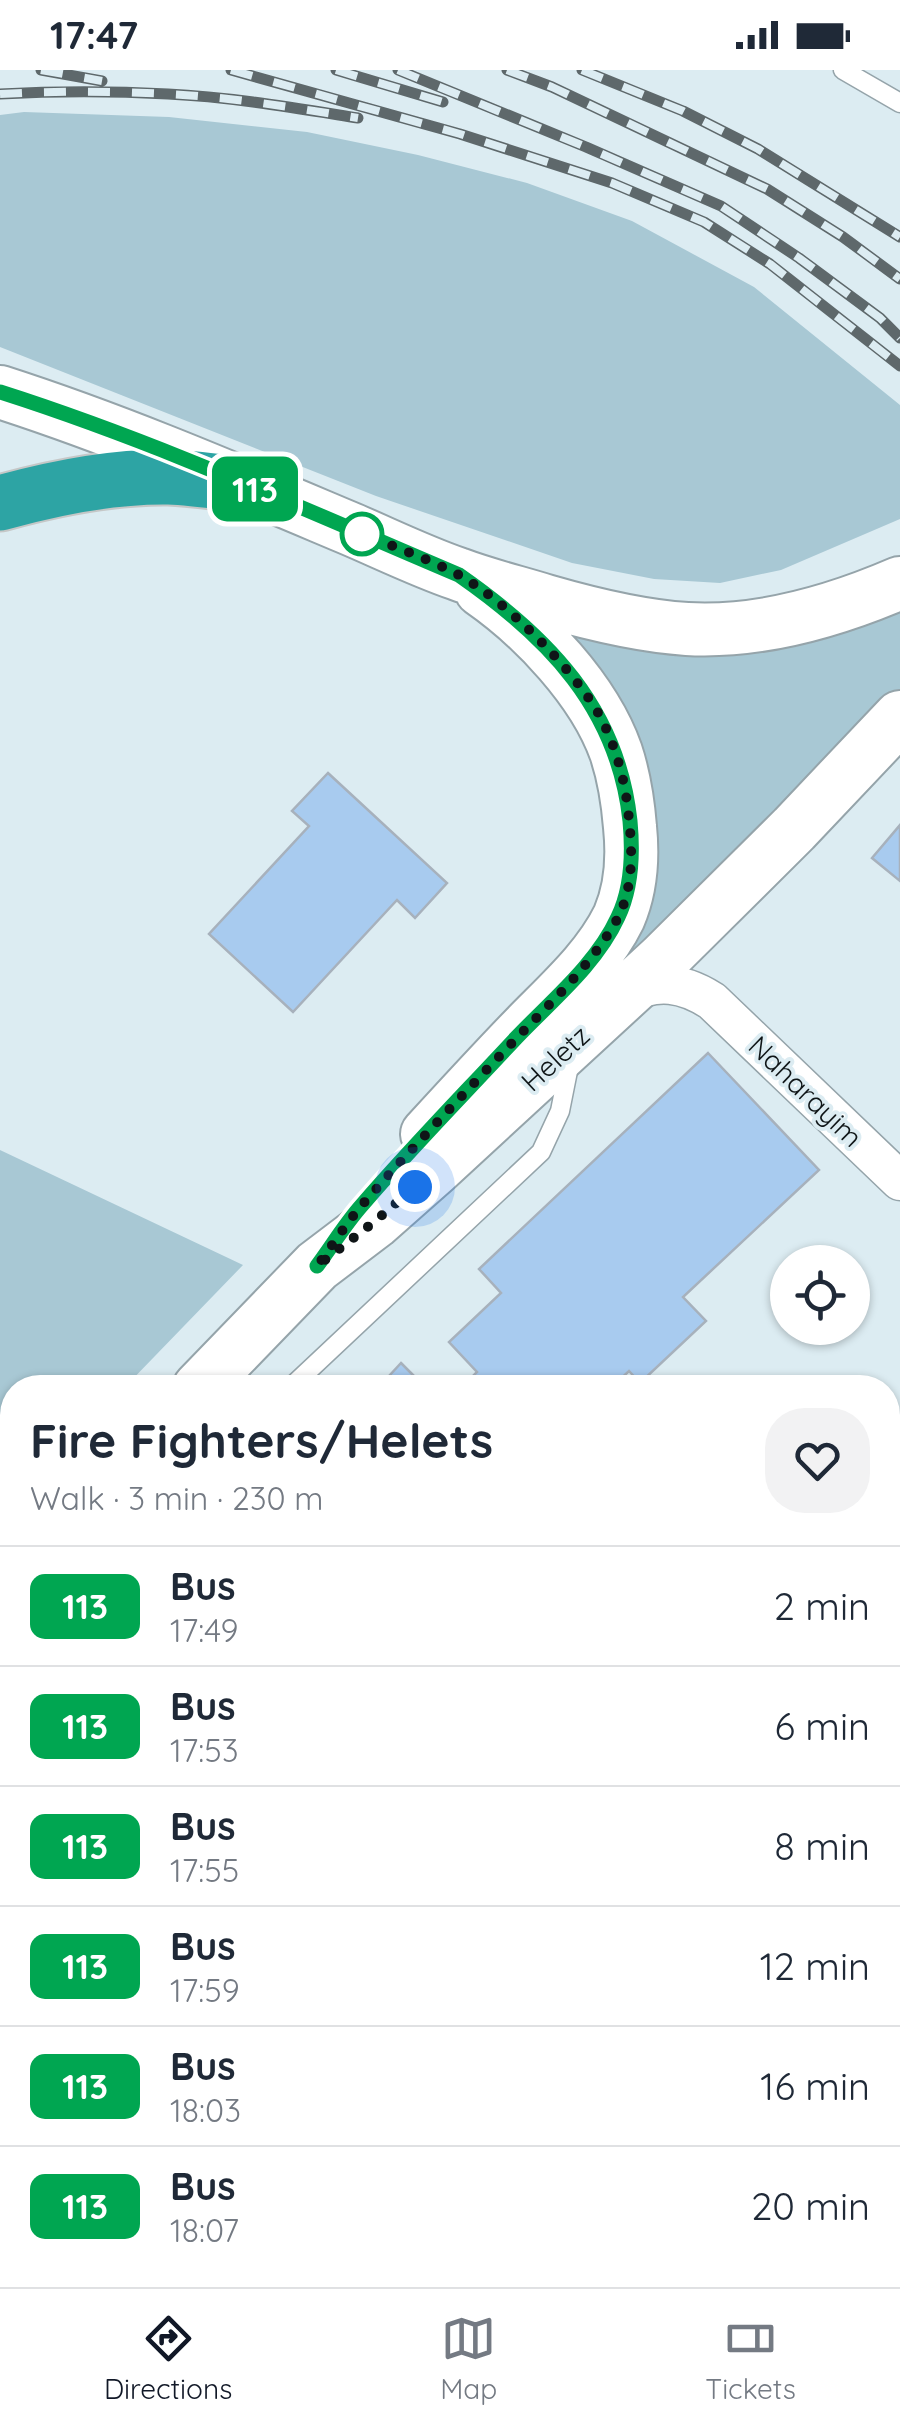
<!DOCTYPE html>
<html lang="en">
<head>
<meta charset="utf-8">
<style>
	body { margin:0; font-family:Quicksand,sans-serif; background:#f2f2f3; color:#1f2937; height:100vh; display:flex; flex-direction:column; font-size:38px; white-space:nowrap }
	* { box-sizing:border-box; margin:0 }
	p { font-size:32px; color:#747a83 }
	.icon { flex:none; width:55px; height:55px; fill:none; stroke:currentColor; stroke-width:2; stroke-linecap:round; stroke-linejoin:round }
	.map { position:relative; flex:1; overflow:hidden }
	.side { position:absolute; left:0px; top:1305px; width:900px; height:912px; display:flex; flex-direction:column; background:#fff; border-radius:40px 40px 0 0; box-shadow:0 2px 8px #0004 }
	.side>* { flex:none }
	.badge { padding:0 20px; border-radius:15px; font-size:35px; line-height:65px }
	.fabs { position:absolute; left:770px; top:1175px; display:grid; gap:20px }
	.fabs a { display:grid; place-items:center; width:100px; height:100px; border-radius:50%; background:#fff; box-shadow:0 2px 8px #0004; font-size:50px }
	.you { position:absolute; width:50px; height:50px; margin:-25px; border:8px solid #fff; border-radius:50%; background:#1a73e8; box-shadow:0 0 0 15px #1a73e833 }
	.map>.badge { position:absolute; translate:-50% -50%; box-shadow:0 0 0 5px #fff }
	.round { display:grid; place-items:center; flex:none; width:105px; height:105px; border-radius:40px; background:#f2f2f3 }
	.headline { display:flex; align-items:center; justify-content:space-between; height:170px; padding:0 30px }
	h1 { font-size:48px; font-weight:800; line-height:75px }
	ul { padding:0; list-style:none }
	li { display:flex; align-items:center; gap:30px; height:120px; padding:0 30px; border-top:2px solid #e0e1e3 }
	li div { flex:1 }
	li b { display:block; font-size:38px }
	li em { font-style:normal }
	li .badge { min-width:110px; font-weight:700; text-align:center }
	.status { display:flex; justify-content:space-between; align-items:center; height:70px; padding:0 50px; background:#fff; direction:ltr }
	.status svg { height:28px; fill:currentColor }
	.dock { display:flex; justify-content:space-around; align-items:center; height:140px; border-top:2px solid #e0e1e3; background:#fff; font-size:28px; color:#747a83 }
	.dock a { display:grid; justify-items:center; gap:5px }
	.dock .on { color:#111827 }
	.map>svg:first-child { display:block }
	.green { fill:#a8c8d4 }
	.building { fill:#a8cbef; stroke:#a7b1bc; stroke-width:2.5 }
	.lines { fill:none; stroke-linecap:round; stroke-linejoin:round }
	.lane-casing { stroke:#95a4aa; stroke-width:21 }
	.street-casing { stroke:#95a4aa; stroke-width:41 }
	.secondary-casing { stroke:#95a4aa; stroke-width:56 }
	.highway-casing { stroke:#c5c7c7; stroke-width:59 }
	.lane { stroke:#fff; stroke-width:18 }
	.street { stroke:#fff; stroke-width:38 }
	.secondary { stroke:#fff; stroke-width:52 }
	.highway { stroke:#2da4a4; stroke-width:55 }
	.rail-casing { stroke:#5e686b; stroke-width:11 }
	.rail { stroke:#dcecf2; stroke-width:8; stroke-dasharray:22; stroke-linecap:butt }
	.line-casing { stroke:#fff; stroke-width:22 }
	.line { stroke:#00a651; stroke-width:15 }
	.walk { stroke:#0f1517; stroke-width:10; stroke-dasharray:0 18 }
	.stop-dot { fill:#fff; stroke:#00a651; stroke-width:5 }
	.labels { text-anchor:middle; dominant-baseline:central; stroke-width:8; stroke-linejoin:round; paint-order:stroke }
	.street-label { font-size:28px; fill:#0f1517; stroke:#dcecf2 }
</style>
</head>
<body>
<div class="status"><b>17:47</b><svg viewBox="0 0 49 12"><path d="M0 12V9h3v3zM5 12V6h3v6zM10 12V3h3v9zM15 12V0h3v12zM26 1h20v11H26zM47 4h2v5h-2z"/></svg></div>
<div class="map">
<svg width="900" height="2217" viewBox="0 0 900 2217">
	<rect width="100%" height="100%" fill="#dcecf2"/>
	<!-- green -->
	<path class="green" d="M24 42 169 47 307 62 418 85 527 113 632 151 754 217 900 335V449L781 500 720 513 654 509 572 493 376 426 0 277V45Z
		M900 529V623L560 971 637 831 544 542Z
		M0 1080 243 1195 125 1317 12 1318V1433L0 1446Z"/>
	<!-- building -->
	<path class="building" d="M328 703 447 813 415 848 397 830 293 942 209 864 309 756 292 741Z
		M900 755V811L872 788Z
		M708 983 819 1100 683 1227 706 1251 640 1313 629 1301 611 1318H468L465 1314 477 1302 449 1272 501 1223 479 1199Z
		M401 1293 426 1318H378Z
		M888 1832H900V1890H888Z
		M888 1923H900V1992H888Z
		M0 1991 12 2002V2088L0 2098Z
		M888 2038H900V2097H888Z
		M463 2205H503L516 2217H450Z"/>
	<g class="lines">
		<defs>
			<path id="lane" d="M843 0 900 33
				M290 1318 541 1082 560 1041 570 991"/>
			<path id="street" d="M626 925C657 908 684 913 712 931L900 1111
				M0 1612 12 1627
				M888 1660 900 1643
				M805 2205 822 2217"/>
			<path id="secondary" d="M0 322C118 360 232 409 346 457 384 473 420 491 458 504 487 515 517 522 546 531 591 544 639 556 687 559 759 563 835 541 900 513
				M427 1064C460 1028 493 992 526 958 559 924 598 890 619 847 631 819 633 786 630 757 628 732 624 706 616 682 594 620 534 557 481 520
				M199 1318 317 1196 375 1152 435 1099 662 890 794 759 900 647
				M0 1506 12 1491"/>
			<path id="highway" d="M0 433C54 418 112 406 169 407 194 408 220 412 246 415
				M0 1714 12 1723
				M0 1760 12 1768
				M657 2205 674 2217
				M722 2205 740 2217"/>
		</defs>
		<!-- lane casing -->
		<use href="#lane" class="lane-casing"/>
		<!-- street casing -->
		<use href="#street" class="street-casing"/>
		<!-- secondary casing -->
		<use href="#secondary" class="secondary-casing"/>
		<!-- highway casing -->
		<use href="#highway" class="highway-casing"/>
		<!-- lane -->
		<use href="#lane" class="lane"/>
		<!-- street -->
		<use href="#street" class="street"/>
		<!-- secondary -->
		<use href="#secondary" class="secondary"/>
		<!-- highway -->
		<use href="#highway" class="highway"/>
		<defs>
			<path id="rail" d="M41 0 102 11
				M231 0 460 64 612 113 704 152 770 194 900 296
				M336 0 443 32
				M398 0 586 77 721 136 799 188 880 248 900 268
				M507 0 552 17 767 119 843 167 900 209
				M582 0 683 41 758 79 900 167
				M0 24C56 21 112 21 168 24 232 27 295 38 358 48"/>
		</defs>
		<!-- rail casing -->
		<use href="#rail" class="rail-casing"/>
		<!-- rail -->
		<use href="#rail" class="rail"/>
	</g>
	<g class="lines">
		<defs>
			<path id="line" d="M0 322C157 372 308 441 459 505 548 567 618 638 630 751 633 783 632 818 618 847 596 895 551 931 516 968 464 1024 411 1078 362 1135 345 1154 332 1176 317 1196"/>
		</defs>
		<!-- line casing -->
		<use href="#line" class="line-casing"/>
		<!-- line -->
		<use href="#line" class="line"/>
		<!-- walk -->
		<path class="walk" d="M362 464 352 460C387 474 424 487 457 504 504 529 570 596 597 641 616 674 626 713 629 750 633 784 633 823 615 853 588 899 548 935 511 974 461 1027 410 1080 362 1135 346 1154 332 1176 317 1196L374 1152 415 1117"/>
	</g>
	<!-- markers -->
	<circle class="stop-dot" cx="362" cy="464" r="20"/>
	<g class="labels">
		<!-- street labels -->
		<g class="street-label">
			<text transform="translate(555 988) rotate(-43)">Heletz</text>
			<text transform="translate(806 1021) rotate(44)">Naharayim</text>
		</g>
	</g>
</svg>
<div class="fabs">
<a><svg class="icon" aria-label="locate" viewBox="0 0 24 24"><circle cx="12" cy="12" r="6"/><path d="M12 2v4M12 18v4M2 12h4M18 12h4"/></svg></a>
</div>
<div class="you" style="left:415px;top:1117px"></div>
<b class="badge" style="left:255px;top:419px;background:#00a651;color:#fff">113</b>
<section class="side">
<div class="headline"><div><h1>Fire Fighters/Helets</h1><p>Walk · 3 min · 230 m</p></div><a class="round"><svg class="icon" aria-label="heart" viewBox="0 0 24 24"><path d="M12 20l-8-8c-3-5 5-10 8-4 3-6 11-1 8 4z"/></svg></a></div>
<ul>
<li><span class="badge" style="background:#00a651;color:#fff">113</span><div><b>Bus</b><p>17:49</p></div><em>2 min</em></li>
<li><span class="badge" style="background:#00a651;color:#fff">113</span><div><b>Bus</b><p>17:53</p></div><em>6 min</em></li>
<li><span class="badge" style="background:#00a651;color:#fff">113</span><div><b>Bus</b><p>17:55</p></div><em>8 min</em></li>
<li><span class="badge" style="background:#00a651;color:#fff">113</span><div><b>Bus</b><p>17:59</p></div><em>12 min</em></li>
<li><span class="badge" style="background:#00a651;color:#fff">113</span><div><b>Bus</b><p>18:03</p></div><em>16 min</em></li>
<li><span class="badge" style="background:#00a651;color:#fff">113</span><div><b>Bus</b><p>18:07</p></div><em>20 min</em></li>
</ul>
</section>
</div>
<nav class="dock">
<a class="on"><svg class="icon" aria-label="directions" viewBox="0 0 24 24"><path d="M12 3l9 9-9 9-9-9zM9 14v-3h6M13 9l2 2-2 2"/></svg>Directions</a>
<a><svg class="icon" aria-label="map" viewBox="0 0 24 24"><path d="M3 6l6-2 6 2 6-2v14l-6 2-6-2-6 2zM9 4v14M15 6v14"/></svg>Map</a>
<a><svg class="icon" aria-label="tickets" viewBox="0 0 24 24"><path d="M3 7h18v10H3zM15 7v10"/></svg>Tickets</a>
</nav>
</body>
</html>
